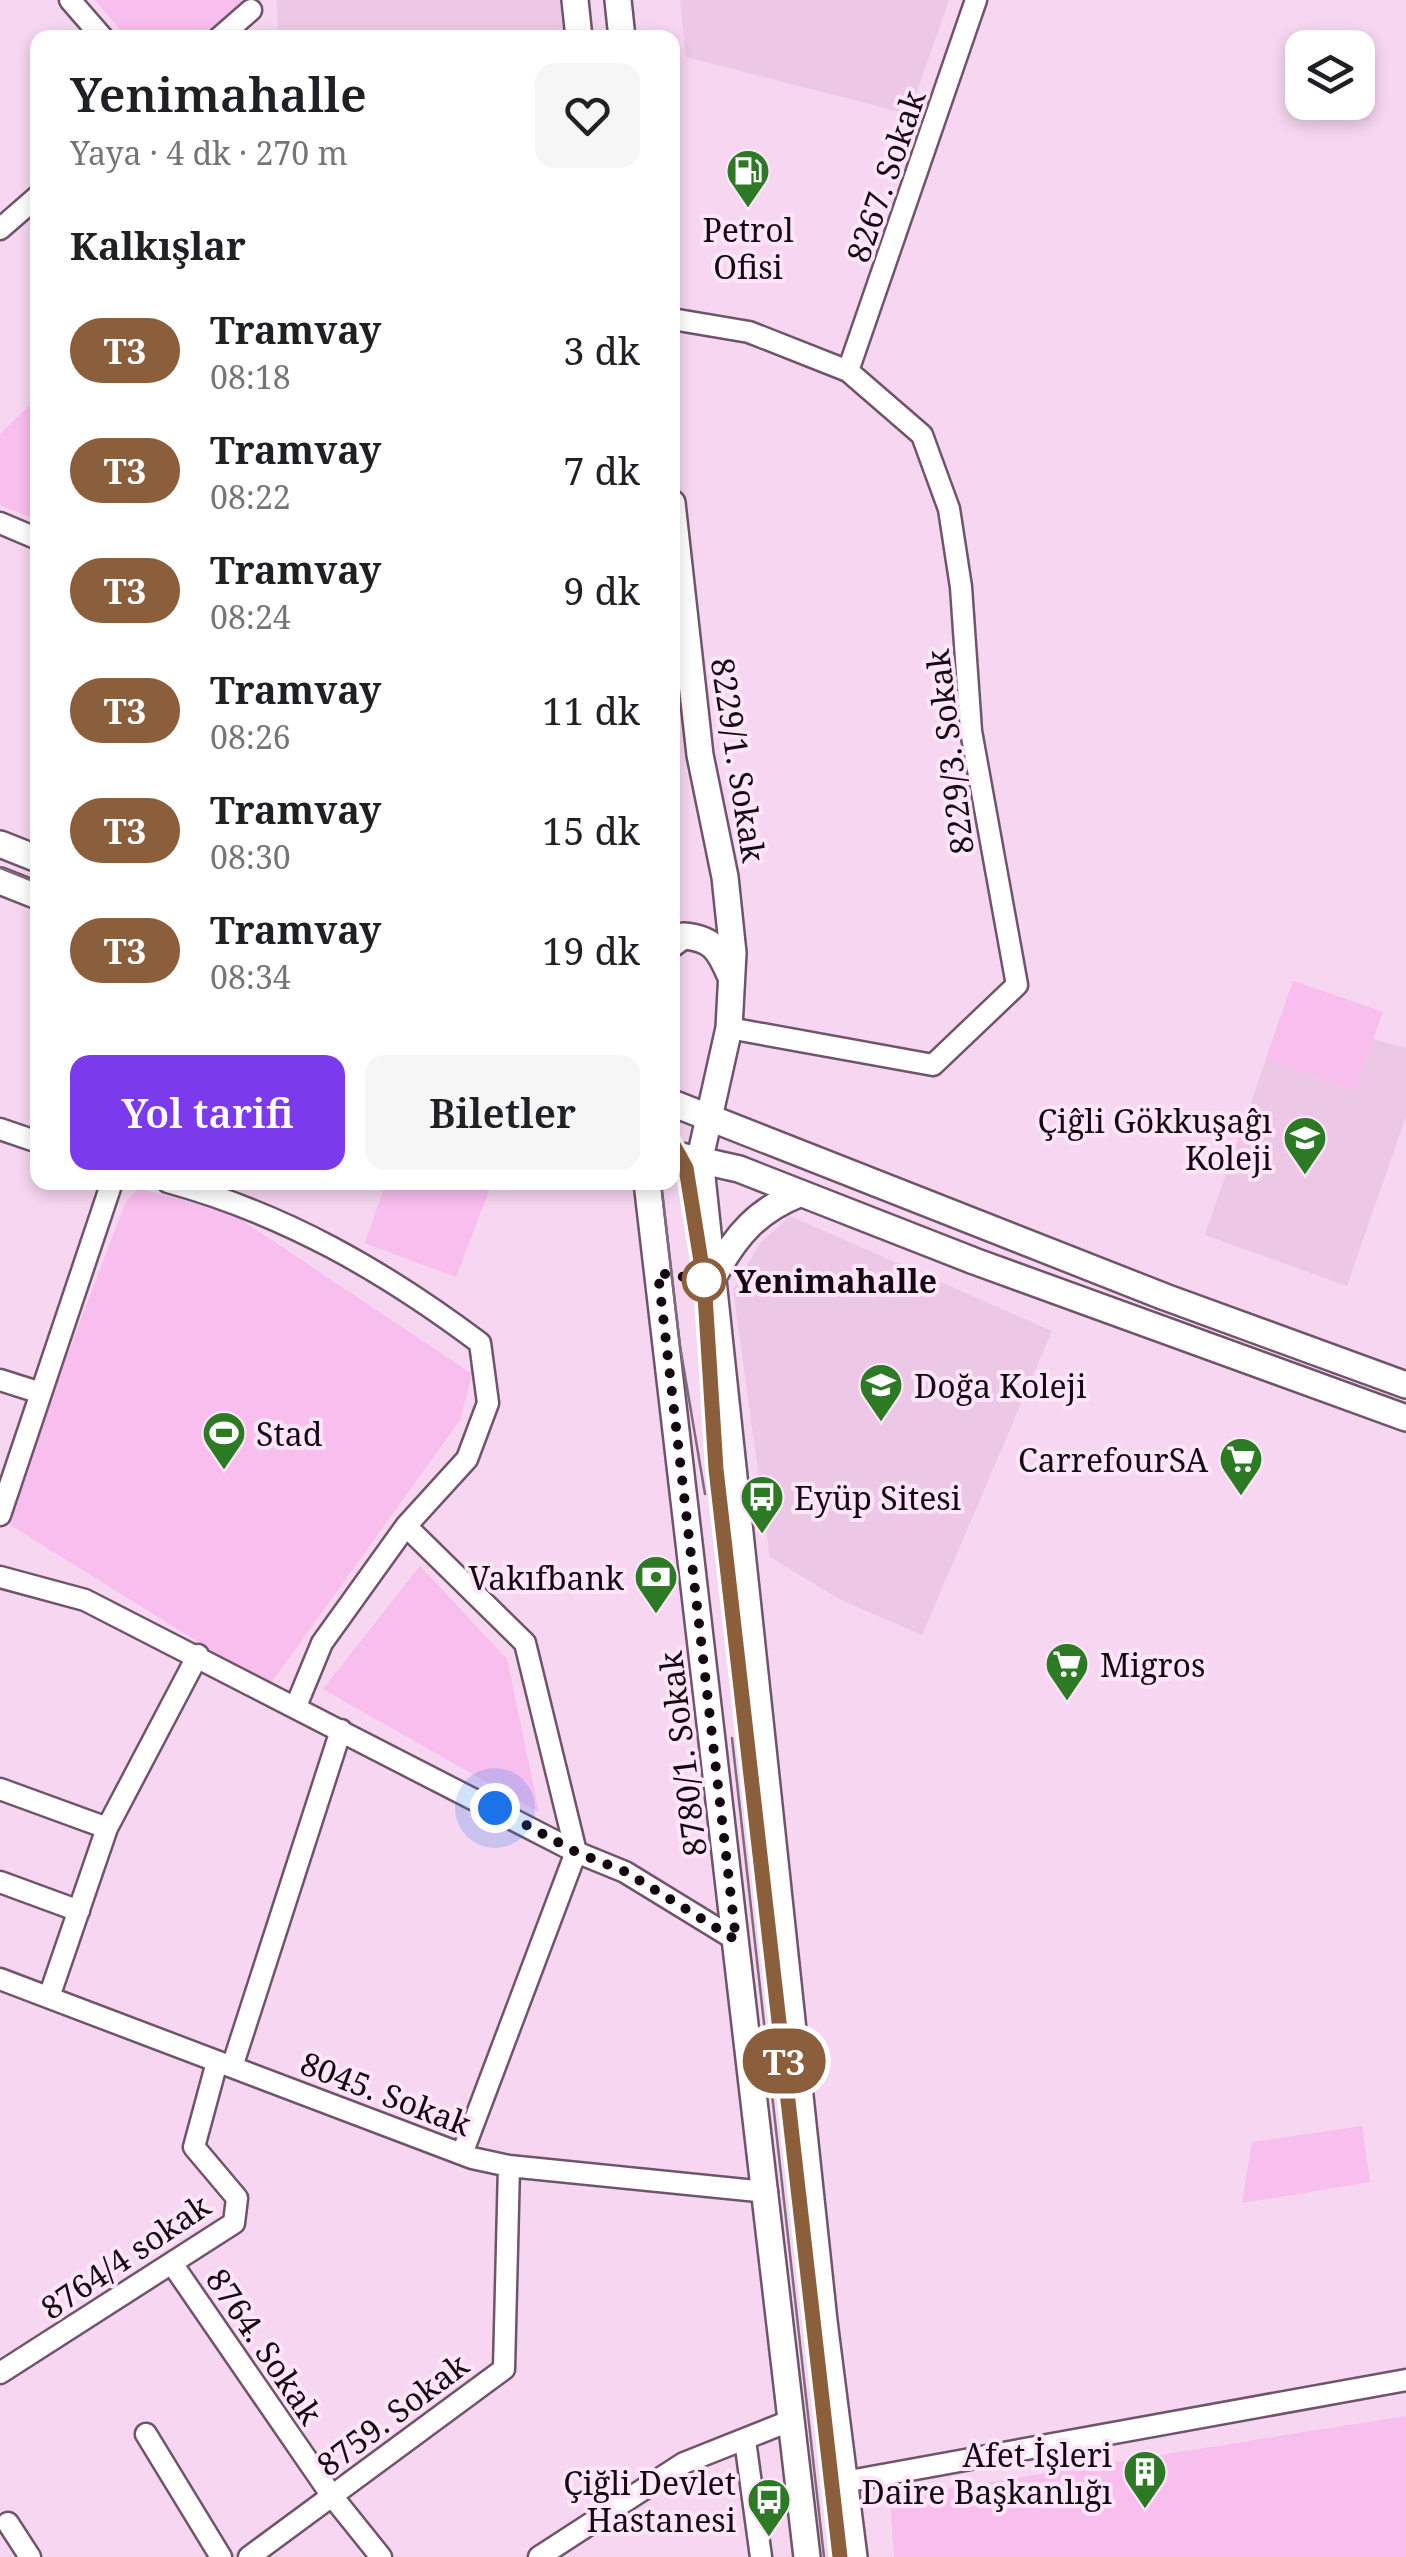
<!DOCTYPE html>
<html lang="tr">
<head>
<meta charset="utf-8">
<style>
	body { margin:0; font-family:"Noto Serif",serif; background:#f6f6f6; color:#202124; height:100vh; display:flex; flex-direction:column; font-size:38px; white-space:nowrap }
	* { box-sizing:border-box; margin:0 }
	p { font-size:32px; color:#757577 }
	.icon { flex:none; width:55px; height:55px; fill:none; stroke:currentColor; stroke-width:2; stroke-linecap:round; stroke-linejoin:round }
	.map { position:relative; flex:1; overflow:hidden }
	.details { position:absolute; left:30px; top:30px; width:650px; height:1160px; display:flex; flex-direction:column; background:#fff; border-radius:20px; box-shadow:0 5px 15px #0003 }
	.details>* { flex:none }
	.badge { padding:0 20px; border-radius:32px; font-size:35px; line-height:65px }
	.controls { position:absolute; left:1285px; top:30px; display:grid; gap:20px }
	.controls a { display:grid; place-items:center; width:90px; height:90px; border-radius:20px; background:#fff; box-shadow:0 5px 15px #0003; font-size:50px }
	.you { position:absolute; width:50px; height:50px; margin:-25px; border:8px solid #fff; border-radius:50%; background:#1a73e8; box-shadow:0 0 0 15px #1a73e833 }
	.map>.badge { position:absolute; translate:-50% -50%; box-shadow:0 0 0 5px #fff }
	h2 { padding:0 40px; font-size:38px; line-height:90px }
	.round { display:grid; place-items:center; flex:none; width:105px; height:105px; border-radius:20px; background:#f6f6f6 }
	.headline { display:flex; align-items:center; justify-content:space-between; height:170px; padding:0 40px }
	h1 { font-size:48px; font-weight:600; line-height:75px }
	.action { display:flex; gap:20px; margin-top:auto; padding:20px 40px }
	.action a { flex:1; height:115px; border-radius:20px; background:#7c3aed; color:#fff; font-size:40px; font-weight:600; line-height:115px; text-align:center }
	.action a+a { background:#f6f6f6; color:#202124 }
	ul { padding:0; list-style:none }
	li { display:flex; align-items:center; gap:30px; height:120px; padding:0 40px }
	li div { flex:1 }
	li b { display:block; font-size:38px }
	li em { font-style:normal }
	li .badge { min-width:110px; font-weight:700; text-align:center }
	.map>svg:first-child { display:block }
	.built { fill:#edc7e6 }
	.green { fill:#f8beee }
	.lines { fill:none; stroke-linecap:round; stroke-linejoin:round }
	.minor-casing { stroke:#6f546a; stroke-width:25 }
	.tertiary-casing { stroke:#6f546a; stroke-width:30 }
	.minor { stroke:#fff; stroke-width:20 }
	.tertiary { stroke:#fff; stroke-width:25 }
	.tram { stroke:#806b7c; stroke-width:2.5 }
	.line-casing { stroke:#fff; stroke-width:22 }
	.line { stroke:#8b5e3c; stroke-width:15 }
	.walk { stroke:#140912; stroke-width:10; stroke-dasharray:0 18 }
	.stop-dot { fill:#fff; stroke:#8b5e3c; stroke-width:5 }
	.labels { text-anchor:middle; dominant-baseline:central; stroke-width:8; stroke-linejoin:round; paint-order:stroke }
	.street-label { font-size:32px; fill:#140912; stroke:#ffe5fa }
	.poi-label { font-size:32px; fill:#140912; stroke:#ffe5fa; text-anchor:end }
	.stop-label { font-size:32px; font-weight:bold; fill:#140912; stroke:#ffe5fa; text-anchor:start }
</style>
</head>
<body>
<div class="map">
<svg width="1406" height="2557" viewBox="0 0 1406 2557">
	<rect width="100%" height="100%" fill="#f6d6f0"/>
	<!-- built -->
	<path class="built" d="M277 0H560L563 37H278Z
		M680 0H949L909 114 686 57Z
		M1293 981 1383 1012 1373 1039 1406 1048V1116L1347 1286 1205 1235Z
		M790 1216 1052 1331 922 1635 841 1600 770 1557 733 1290 760 1243Z"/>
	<!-- green -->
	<path class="green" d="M95 0H241V5L201 37 127 38Z
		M37 398V520L0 505V434Z
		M1293 981 1383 1012 1354 1091 1266 1059Z
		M386 1182 492 1183 456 1277 365 1243Z
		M139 1188 234 1215 472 1374 460 1420 269 1686 4 1521 126 1201Z
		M420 1566 507 1659 539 1812 323 1689Z
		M1362 2126 1370 2182 1242 2203 1252 2142Z
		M1406 2416V2557H894L890 2498Z"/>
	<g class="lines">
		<defs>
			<path id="minor" d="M70 0 103 38
				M219 38 251 10
				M0 229 38 196
				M672 319 749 332 848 371 922 435 949 509 961 587 971 731 1017 985 933 1065 729 1028
				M848 371 976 0
				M0 523 38 539
				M0 1129 38 1142
				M168 1182C285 1214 384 1271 480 1343L488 1403 467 1459 406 1526 322 1643 296 1706
				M0 1380 41 1393
				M0 1515 112 1182
				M406 1526 525 1643 576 1852 462 2154
				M0 1577 85 1600 576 1852 625 1872 736 1940
				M0 1789 107 1828
				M0 1882 79 1911
				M0 1979 472 2158 509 2166 767 2192
				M49 1997 107 1828 198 1655
				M232 2067 341 1730
				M173 2265 332 2496 381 2557
				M0 2373 234 2223 237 2198 194 2147 217 2062
				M146 2434 221 2557
				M745 2440 761 2557
				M844 2482 1406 2380
				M8 2523 30 2557
				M249 2557 504 2369 509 2166
				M539 2557 684 2463 792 2420"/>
			<path id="tertiary" d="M575 0 579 38
				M618 0 622 38
				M672 503 700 755 725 877 733 953 729 1028 700 1158 824 2321 854 2557
				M0 844 38 859
				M0 881 38 896
				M672 944 683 936C712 938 719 949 730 975
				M672 1103 1165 1297 1406 1385
				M672 1154 739 1169 974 1261 1406 1418
				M647 1182 807 2557
				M715 1274C736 1235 758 1210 799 1194"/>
		</defs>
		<!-- minor casing -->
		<use href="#minor" class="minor-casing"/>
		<!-- tertiary casing -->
		<use href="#tertiary" class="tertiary-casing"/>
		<!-- minor -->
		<use href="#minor" class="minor"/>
		<!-- tertiary -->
		<use href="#tertiary" class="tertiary"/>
		<!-- tram -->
		<path class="tram" d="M0 868 38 883
			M672 1143 686 1168 703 1280 717 1469 840 2557
			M661 1182 680 1346 705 1494
			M732 1738 824 2557"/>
	</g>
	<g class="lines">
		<defs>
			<path id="line" d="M672 1143 686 1168 704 1280 716 1469 840 2557"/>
		</defs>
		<!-- line casing -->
		<use href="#line" class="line-casing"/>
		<!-- line -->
		<use href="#line" class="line"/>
		<!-- walk -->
		<path class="walk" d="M495 1808 576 1852 626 1872 736 1940 658 1273 704 1280"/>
	</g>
	<!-- icons -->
	<defs>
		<symbol id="fuel-pin" viewBox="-11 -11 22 30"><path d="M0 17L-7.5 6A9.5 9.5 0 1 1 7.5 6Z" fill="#2c7b24" stroke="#ffe5fa"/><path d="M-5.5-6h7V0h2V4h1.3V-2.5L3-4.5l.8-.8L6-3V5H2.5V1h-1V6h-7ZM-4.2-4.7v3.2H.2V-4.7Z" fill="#fff"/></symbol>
		<symbol id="school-pin" viewBox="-11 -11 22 30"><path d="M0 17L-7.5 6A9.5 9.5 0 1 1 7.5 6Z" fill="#2c7b24" stroke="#ffe5fa"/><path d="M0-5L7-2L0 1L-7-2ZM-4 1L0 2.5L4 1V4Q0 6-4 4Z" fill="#fff"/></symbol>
		<symbol id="stadium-pin" viewBox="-11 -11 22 30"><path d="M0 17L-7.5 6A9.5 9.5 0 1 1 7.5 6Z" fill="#2c7b24" stroke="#ffe5fa"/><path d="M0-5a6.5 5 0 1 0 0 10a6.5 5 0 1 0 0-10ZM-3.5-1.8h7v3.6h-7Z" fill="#fff"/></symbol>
		<symbol id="supermarket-pin" viewBox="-11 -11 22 30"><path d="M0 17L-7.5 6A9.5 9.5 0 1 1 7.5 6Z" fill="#2c7b24" stroke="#ffe5fa"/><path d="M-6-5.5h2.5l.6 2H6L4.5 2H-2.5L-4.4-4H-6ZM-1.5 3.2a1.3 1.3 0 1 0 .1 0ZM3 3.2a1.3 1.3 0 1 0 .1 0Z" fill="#fff"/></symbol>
		<symbol id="bus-pin" viewBox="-11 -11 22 30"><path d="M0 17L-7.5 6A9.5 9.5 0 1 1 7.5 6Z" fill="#2c7b24" stroke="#ffe5fa"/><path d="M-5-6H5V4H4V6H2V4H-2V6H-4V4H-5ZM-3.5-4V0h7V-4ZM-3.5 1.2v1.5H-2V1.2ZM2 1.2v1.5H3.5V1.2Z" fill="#fff"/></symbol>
		<symbol id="bank-pin" viewBox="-11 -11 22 30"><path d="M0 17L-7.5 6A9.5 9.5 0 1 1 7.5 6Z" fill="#2c7b24" stroke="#ffe5fa"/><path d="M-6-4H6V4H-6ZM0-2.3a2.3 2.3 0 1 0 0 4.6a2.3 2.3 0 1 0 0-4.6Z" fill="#fff"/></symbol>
		<symbol id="building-pin" viewBox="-11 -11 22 30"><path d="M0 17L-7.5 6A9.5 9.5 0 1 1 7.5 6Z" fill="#2c7b24" stroke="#ffe5fa"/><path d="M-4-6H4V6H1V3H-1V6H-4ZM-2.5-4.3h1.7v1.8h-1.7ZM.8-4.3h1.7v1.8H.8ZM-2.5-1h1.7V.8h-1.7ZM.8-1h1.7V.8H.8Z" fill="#fff"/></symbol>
	</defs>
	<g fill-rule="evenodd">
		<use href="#fuel-pin" x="723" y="146" width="50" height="68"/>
		<use href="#school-pin" x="1280" y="1113" width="50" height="68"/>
		<use href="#school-pin" x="856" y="1360" width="50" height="68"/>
		<use href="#stadium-pin" x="199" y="1408" width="50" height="68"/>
		<use href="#supermarket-pin" x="1216" y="1434" width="50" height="68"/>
		<use href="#bus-pin" x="737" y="1472" width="50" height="68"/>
		<use href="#bank-pin" x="631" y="1552" width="50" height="68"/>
		<use href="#supermarket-pin" x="1042" y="1639" width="50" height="68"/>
		<use href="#building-pin" x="1120" y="2447" width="50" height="68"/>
		<use href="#bus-pin" x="744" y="2475" width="50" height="68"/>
	</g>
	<!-- markers -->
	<circle class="stop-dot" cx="704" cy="1280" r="20"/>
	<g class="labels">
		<!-- street labels -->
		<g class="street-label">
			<text transform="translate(885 176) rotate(-71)">8267. Sokak</text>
			<text transform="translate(949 752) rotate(-97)">8229/3. Sokak</text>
			<text transform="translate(739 760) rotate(81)">8229/1. Sokak</text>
			<text transform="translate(682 1754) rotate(-97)">8780/1. Sokak</text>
			<text transform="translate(386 2093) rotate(21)">8045. Sokak</text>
			<text transform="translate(125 2256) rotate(-34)">8764/4 sokak</text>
			<text transform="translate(265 2346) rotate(56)">8764. Sokak</text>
			<text transform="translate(392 2414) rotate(-37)">8759. Sokak</text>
		</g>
		<!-- poi labels -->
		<g class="poi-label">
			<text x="748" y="229" text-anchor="middle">Petrol<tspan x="748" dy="37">Ofisi</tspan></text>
			<text x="1272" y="1120">Çiĝli Gökkuşaĝı<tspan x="1272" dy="37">Koleji</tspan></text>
			<text x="914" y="1385" text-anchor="start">Doğa Koleji</text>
			<text x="256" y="1433" text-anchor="start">Stad</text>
			<text x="1208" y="1459">CarrefourSA</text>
			<text x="794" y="1497" text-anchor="start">Eyüp Sitesi</text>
			<text x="624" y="1577">Vakıfbank</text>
			<text x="1100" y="1664" text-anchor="start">Migros</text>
			<text x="1112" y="2454">Afet İşleri<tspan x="1112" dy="37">Daire Başkanlığı</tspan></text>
			<text x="736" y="2482">Çiğli Devlet<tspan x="736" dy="37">Hastanesi</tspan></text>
		</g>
		<!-- stop labels -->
		<g class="stop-label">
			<text x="734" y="1280">Yenimahalle</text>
		</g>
	</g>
</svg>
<div class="controls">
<a><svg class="icon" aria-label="layers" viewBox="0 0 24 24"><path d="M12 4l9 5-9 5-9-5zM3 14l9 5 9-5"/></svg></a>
</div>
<div class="you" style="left:495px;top:1808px"></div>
<b class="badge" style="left:784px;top:2061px;background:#8b5e3c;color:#fff">T3</b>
<section class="details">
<div class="headline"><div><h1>Yenimahalle</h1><p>Yaya · 4 dk · 270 m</p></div><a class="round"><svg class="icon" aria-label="heart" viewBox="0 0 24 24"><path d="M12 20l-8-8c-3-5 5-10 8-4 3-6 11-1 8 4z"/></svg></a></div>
<h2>Kalkışlar</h2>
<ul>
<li><span class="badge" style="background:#8b5e3c;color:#fff">T3</span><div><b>Tramvay</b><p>08:18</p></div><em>3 dk</em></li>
<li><span class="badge" style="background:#8b5e3c;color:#fff">T3</span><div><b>Tramvay</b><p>08:22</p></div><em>7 dk</em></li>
<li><span class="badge" style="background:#8b5e3c;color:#fff">T3</span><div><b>Tramvay</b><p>08:24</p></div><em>9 dk</em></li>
<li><span class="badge" style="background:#8b5e3c;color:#fff">T3</span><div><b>Tramvay</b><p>08:26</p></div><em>11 dk</em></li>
<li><span class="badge" style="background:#8b5e3c;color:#fff">T3</span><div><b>Tramvay</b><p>08:30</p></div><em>15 dk</em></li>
<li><span class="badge" style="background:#8b5e3c;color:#fff">T3</span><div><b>Tramvay</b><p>08:34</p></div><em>19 dk</em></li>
</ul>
<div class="action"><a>Yol tarifi</a><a>Biletler</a></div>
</section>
</div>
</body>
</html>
